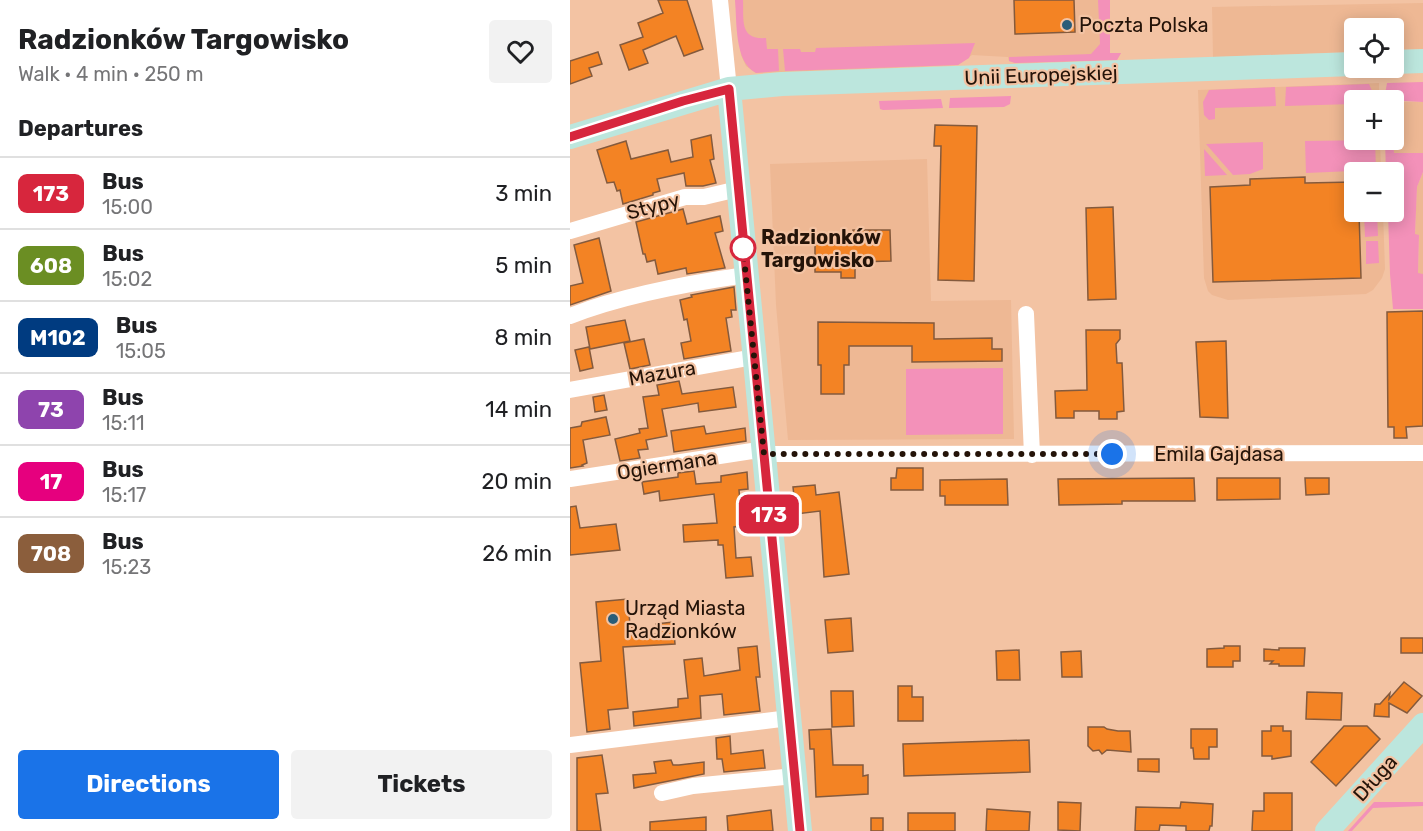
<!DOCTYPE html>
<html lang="en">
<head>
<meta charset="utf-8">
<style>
	body { margin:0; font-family:Rubik,sans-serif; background:#f2f2f2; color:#202124; height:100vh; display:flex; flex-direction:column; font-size:22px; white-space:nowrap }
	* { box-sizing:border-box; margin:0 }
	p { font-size:20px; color:#757577 }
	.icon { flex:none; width:33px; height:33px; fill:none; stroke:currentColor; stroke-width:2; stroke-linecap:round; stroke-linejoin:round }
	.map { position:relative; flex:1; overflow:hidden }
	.drawer { display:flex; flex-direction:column; background:#fff; width:570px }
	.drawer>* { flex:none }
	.badge { padding:0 12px; border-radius:9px; font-size:21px; line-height:39px }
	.fabs { position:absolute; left:774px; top:18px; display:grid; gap:12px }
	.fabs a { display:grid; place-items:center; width:60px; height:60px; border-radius:6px; background:#fff; box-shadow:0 3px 15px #0003; font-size:30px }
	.you { position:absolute; width:30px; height:30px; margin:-15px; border:4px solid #fff; border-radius:50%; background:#1a73e8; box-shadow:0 0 0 9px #1a73e833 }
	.map>.badge { position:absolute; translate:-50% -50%; box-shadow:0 0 0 3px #fff }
	h2 { padding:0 18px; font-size:22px; line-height:54px }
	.round { display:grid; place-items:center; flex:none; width:63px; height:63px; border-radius:6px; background:#f2f2f2 }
	.overview { display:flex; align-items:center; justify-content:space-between; height:102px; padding:0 18px }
	h1 { font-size:28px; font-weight:700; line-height:45px }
	.primary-button { display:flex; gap:12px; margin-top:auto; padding:12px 18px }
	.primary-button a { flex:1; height:69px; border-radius:6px; background:#1a73e8; color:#fff; font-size:24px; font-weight:700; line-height:69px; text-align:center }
	.primary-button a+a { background:#f2f2f2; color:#202124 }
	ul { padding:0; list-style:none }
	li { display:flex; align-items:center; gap:18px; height:72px; padding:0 18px; border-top:2px solid #e0e0e0 }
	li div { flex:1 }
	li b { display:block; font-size:22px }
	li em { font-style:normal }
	li .badge { min-width:66px; font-weight:700; text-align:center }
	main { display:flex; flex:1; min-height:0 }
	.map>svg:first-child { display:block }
	.built { fill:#eeb894 }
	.green { fill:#f391b9 }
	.building { fill:#f38324; stroke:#845a3d; stroke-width:1.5 }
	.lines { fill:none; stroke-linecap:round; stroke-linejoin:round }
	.street { stroke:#fff; stroke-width:16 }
	.secondary { stroke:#bce6dd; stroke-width:24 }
	.line-casing { stroke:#fff; stroke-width:14 }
	.line { stroke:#d7263d; stroke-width:9 }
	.walk { stroke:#241308; stroke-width:6; stroke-dasharray:0 10.8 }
	.poi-dot { fill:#295d79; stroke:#f3c3a3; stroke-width:2 }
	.stop-dot { fill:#fff; stroke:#d7263d; stroke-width:3 }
	.labels { text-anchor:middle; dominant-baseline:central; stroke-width:4.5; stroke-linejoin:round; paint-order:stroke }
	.poi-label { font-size:20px; fill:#241308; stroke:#f3c3a3; text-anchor:start }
	.street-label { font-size:20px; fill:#241308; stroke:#f3c3a3 }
	.stop-label { font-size:20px; font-weight:bold; fill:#241308; stroke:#f3c3a3; text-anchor:start }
</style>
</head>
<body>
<main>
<section class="drawer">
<div class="overview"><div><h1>Radzionków Targowisko</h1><p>Walk · 4 min · 250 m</p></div><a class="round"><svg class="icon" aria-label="heart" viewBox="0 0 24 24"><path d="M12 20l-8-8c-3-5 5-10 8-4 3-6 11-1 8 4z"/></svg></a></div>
<h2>Departures</h2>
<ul>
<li><span class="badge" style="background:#d7263d;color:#fff">173</span><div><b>Bus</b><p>15:00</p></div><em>3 min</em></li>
<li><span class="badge" style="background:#6b8e23;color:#fff">608</span><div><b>Bus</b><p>15:02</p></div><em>5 min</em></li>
<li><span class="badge" style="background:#003b80;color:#fff">M102</span><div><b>Bus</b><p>15:05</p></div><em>8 min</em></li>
<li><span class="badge" style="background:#8e44ad;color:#fff">73</span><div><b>Bus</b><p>15:11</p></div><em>14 min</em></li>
<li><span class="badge" style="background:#e6007e;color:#fff">17</span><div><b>Bus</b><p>15:17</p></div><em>20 min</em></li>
<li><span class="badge" style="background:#8b5e3c;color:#fff">708</span><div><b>Bus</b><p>15:23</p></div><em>26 min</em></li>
</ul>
<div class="primary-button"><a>Directions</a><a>Tickets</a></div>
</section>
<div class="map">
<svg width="853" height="831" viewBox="0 0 853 831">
	<rect width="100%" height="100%" fill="#f3c3a3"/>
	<!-- built -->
	<path class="built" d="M165 0H540V53H551L547 60 445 63 439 61 438 57 402 55 388 65 186 73 176 66 171 55Z
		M853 3V49L824 50V28H784V52L643 57 642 7Z
		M809 83V100H784V140H810L811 172H784V212H813L815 269 812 278 803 290 796 294 658 300 642 295 638 291 634 278 628 90Z
		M824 102H853V153H824Z
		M357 159 361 301 441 300 444 439 218 440 206 305 200 164Z
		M853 172V274H848L849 235H845L847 187Z"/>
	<!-- green -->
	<path class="green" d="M165 0H173C174 20 169 40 196 38L197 49H208L209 71 186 73C164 62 167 21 165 0Z
		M528 0H540V53H551L547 60 445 63 439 61V57L521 54 530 44Z
		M405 43 399 58 388 65 215 71 213 49H230L231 52H245L246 48Z
		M853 82V102L814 100 817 83Z
		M799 84 803 93 804 100H784V104L715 106 716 87Z
		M705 87 706 106 645 108V119L639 120 634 115 633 102 639 90Z
		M441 96 440 104 434 107 379 108 380 98Z
		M371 99 373 108 313 110 310 109 309 101Z
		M805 140 806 170 736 173 735 141Z
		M815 140H823L824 153H853V172L847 187 845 234 849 235 848 273 853 274V309H823L820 274 818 212H824V172H816Z
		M693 142V169L680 174 663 175 636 144Z
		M634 149 657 175 635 176Z
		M794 212H807L808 236 795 237Z
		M796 241H808L809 263 796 264Z
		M433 368V434L336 435V369Z
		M804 802H853V806L803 808 782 831H778Z"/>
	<!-- building -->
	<path class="building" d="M88 0H117L133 49 114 56 106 36 73 50 78 63 59 70 50 45 73 37 68 23 93 13Z
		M444 0H504L505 32 445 34Z
		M28 52 32 64 19 68 22 76 0 84V61Z
		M365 125 407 126 404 281 368 280 371 146H364Z
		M141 135 144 159 140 160 146 183 133 186H116L114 173 87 179 90 191 83 193V195L53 204 50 190 47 191 44 182 37 183 27 150 56 141 61 159 98 150 101 162 123 157 121 140Z
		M735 177V183L784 182V212H789L791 278 643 282 640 187 680 185V179Z
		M543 207 546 299 518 300 516 208Z
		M113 209 117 224 150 216 153 231 145 233 155 268 117 274 116 268 88 274 85 260 77 262 75 254H73L66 222Z
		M283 230H320L321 261 285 262V278H271V272H245V244L283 243Z
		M29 238 41 291 0 305V286L13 283 4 245Z
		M164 287 166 310H161L162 317 156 318 161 351 114 359 111 343 121 341 117 319 114 320 110 300 122 297 121 295Z
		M853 311V426L836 427 837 438H824V427H818L817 312Z
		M55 320 60 341 20 349 16 327Z
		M248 322 364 323V339L422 338V349H432V361L342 362V346H279V365H274V394H251V365H248Z
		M516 330H550V339L546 344 547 363H552L554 411 547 412V419H529V411H504V418H486L485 391 517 390Z
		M74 339 80 365 60 369 54 343Z
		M656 341 658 418 630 417 626 342Z
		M19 347 23 368 10 371 5 350Z
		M109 381 112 394 163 387 166 407 129 412 128 403 92 409 97 436 76 440 78 449 68 450 70 458 50 461 45 439 70 433 69 429 78 428 73 397 89 395 87 385Z
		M34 395 37 410 25 412 23 397Z
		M36 417 40 435 13 440 17 463 12 465 13 466 0 468V428L11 426 12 422Z
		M134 426 136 434 175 428 176 441 104 452 101 431Z
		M327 468H353V490H321V478H326Z
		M124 471 126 484 151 482V476L177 472 178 489 169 490 172 526 164 527 166 558 181 557 183 576 156 578 153 545H148V540L114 542 113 525 147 523 144 494 90 501 89 491 74 494 72 482 108 477V473Z
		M624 478 625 501H552V504L489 505 488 479Z
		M647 478H710V499L647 500Z
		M735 478H759V494L736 495Z
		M437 479 438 505H375V496H370V480Z
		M245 485 246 495 269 492 279 574 254 577 250 511 226 514 223 487Z
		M6 506 10 528 46 524 50 550 0 555V507Z
		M58 599 60 626H62V635L87 634 86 624 103 622 105 644 53 647 58 708 38 710 40 729 17 732 10 663 31 661 26 602Z
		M281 618 283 651 258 653 255 620Z
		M831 638H853V653H831Z
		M187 646 190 677H186L190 711 154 715 152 694 130 696 131 718 64 726 63 712 108 707V699L118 698 114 660 132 658 134 676 170 670 168 648Z
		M654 646H670V661H663V667H637V649L654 648Z
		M709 648H735L734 666H709V664H700L703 661H694V649L709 650Z
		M449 650 450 680H427L426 651Z
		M511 651 512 677H492L491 652Z
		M834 682 852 696 837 713 819 703V717L804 716 805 704H810L820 693 819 699Z
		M328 686H342V697H353V721H328Z
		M261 691H283L284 726 262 727Z
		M737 692 772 693 771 720 736 719Z
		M701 726H713V731H721V756L702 759V756H692V731H701Z
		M774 726H797L810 739 766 786 741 762Z
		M518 727H534L537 729 548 731H560L561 752 537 750 532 754 529 750 523 751 518 746Z
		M261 729 263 765H293V776L298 775V794L246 797 244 749H240L239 730Z
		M621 729H647V747H639V759H624L623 748H621Z
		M160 736 161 754 193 750 195 768 154 772 152 759H147L146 738Z
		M459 740 460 772 334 776 333 744Z
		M32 755 38 793 26 794 31 831H7V758Z
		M568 759H589V772L568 771Z
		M101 760 103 765H109L134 762V774L64 788 63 775 86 773 84 762Z
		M694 793H722V831H682L683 811H694Z
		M488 802 511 803 510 831 488 830Z
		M611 802 643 804 642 826H640L639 831H616V826L590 825 589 831H565L566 807 610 808Z
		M417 809 460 812 459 831H416Z
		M201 810 203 831H158L157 816Z
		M338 813H385V831H338Z
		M136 817V831H80V822Z
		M301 818H313V831H301Z"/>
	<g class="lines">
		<!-- street -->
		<path class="street" d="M150 0 159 89
			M0 231 115 197H134L168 189
			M456 314 462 455
			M0 316C53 295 120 283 176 275
			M0 390 184 357
			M0 479 182 451 194 454H216L853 453
			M0 745 219 718
			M92 793 123 786 224 776"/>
		<!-- secondary -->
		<path class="secondary" d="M824 62 853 61
			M159 89 230 831
			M0 137 159 89 212 84 784 64
			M757 831 853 725"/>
	</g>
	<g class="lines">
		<defs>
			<path id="line" d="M0 137 113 101 159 89 230 831"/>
		</defs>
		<!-- line casing -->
		<use href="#line" class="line-casing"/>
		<!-- line -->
		<use href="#line" class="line"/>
		<!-- walk -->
		<path class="walk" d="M173 248 194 454H542"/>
	</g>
	<!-- markers -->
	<g class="poi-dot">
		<circle cx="497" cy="25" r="6"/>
		<circle cx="43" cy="619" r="6"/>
	</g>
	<circle class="stop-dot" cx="173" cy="248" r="12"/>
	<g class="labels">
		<!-- poi labels -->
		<g class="poi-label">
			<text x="509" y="25">Poczta Polska</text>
			<text x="55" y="608">Urząd Miasta<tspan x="55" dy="23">Radzionków</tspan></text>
		</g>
		<!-- street labels -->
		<g class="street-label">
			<text transform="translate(471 75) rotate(-2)">Unii Europejskiej</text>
			<text transform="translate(83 206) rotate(-15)">Stypy</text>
			<text transform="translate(92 373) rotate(-10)">Mazura</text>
			<text x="649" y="454">Emila Gajdasa</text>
			<text transform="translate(97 465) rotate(-9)">Ogiermana</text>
			<text transform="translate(805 778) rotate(-48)">Długa</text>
		</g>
		<!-- stop labels -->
		<g class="stop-label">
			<text x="191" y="237">Radzionków<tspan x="191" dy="23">Targowisko</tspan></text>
		</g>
	</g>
</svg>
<div class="fabs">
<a><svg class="icon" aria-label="locate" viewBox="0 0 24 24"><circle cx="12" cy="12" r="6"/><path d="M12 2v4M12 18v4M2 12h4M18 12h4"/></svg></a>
<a>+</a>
<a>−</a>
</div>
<div class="you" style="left:542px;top:454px"></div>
<b class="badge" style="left:199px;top:514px;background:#d7263d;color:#fff">173</b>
</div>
</main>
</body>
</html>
